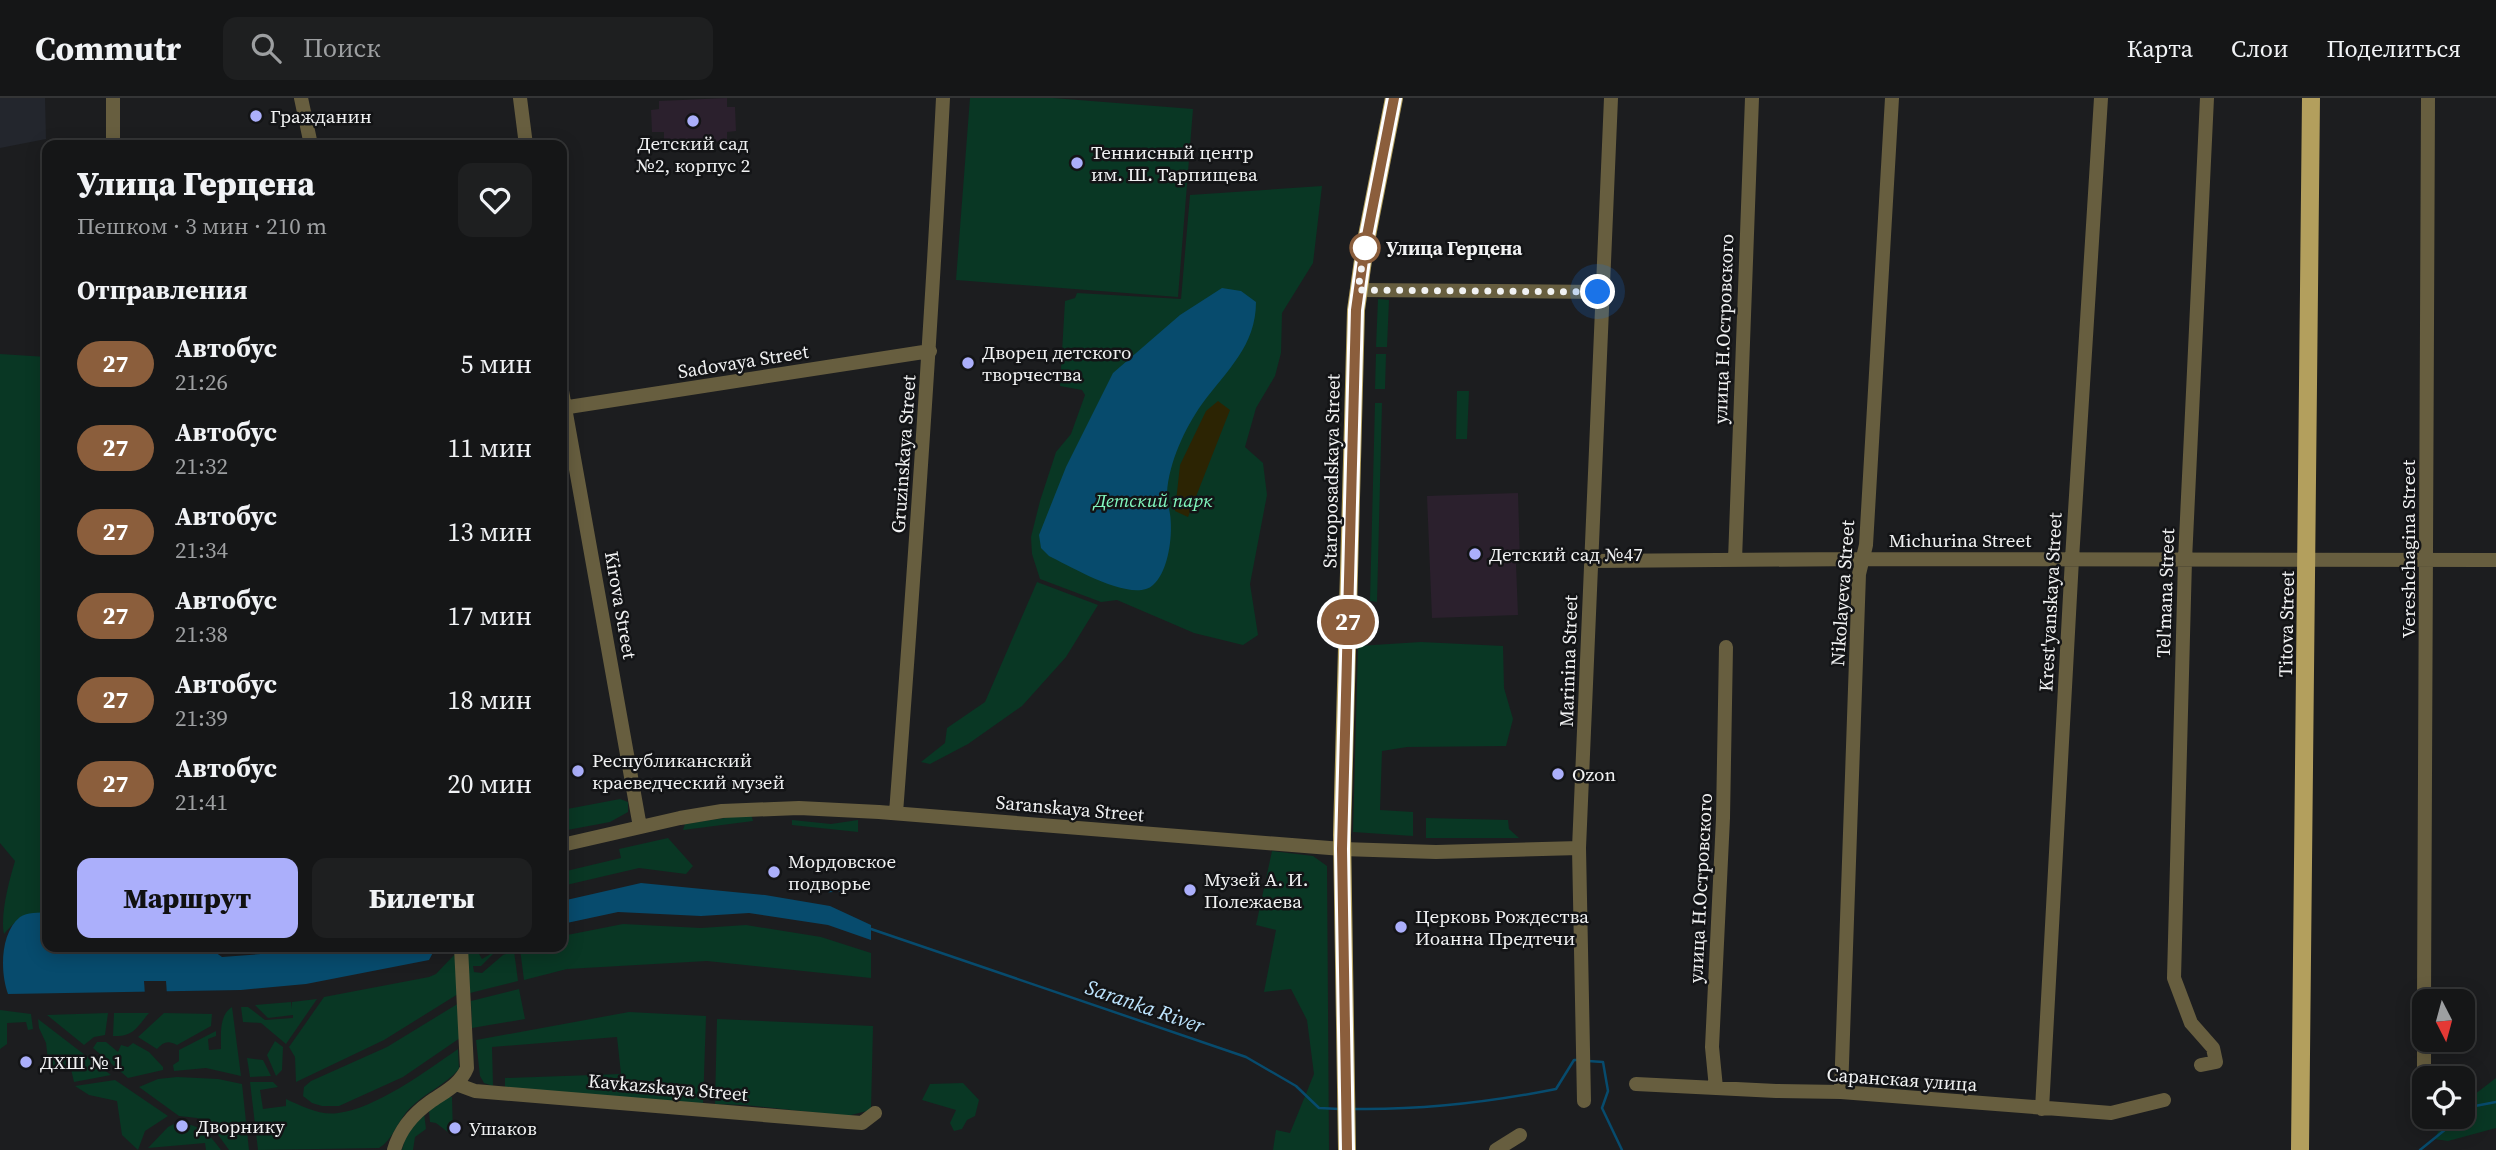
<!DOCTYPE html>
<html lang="ru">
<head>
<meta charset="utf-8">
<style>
	body { margin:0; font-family:"Source Serif 4",serif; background:#1e1f20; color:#f1f3f6; height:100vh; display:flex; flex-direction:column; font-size:26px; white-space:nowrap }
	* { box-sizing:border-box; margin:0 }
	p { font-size:23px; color:#9d9fa1 }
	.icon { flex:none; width:38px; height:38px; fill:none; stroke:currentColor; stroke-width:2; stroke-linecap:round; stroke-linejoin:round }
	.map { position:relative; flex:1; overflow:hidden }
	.side { position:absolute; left:42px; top:42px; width:525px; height:812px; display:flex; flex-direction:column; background:#151617; border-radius:14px; box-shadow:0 4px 18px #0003,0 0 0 2px #343536 }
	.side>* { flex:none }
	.badge { padding:0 14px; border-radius:23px; font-size:24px; line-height:46px }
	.needle { width:46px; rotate:174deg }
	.buttons { position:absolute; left:2412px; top:891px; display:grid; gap:14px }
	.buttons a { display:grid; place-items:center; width:63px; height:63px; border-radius:14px; background:#151617; box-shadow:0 4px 18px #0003,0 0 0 2px #343536; font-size:35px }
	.you { position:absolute; width:35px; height:35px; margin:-18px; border:5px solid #fff; border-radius:50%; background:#1a73e8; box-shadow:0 0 0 10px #1a73e833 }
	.map>.badge { position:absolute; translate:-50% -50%; box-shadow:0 0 0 4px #fff }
	h2 { padding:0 35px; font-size:26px; line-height:63px }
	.round { display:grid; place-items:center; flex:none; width:74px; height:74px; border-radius:14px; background:#1e1f20 }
	.head { display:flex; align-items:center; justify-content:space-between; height:119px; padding:0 35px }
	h1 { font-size:33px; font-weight:800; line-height:52px }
	.action { display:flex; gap:14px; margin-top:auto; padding:14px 35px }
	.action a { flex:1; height:80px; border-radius:14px; background:#abaffb; color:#111; font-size:28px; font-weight:800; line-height:80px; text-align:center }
	.action a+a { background:#1e1f20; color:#f1f3f6 }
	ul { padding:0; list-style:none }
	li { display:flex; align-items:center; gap:21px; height:84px; padding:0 35px }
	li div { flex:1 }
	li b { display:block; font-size:26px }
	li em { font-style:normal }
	li .badge { min-width:77px; font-weight:700; text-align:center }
	header { display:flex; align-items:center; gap:42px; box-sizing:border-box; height:98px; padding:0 35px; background:#151617; border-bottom:2px solid #343536 }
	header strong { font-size:33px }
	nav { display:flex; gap:38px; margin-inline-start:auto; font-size:24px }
	.search { width:490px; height:63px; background:#1e1f20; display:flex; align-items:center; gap:18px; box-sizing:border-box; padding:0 24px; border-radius:14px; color:#9d9fa1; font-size:26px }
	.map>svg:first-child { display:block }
	.built { fill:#23262d }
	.education { fill:#2b202d }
	.green { fill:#093724 }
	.sand { fill:#2c2403 }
	.water { fill:#074b6d }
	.pier { fill:#1c1d1f }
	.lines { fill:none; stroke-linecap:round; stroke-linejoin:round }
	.stream { stroke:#074b6d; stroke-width:2.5 }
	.minor { stroke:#675e3f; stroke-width:14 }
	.major { stroke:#b39f5d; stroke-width:18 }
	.line-casing { stroke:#fff; stroke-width:16 }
	.line { stroke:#8b5e3c; stroke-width:10 }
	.walk { stroke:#f1f2f3; stroke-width:7; stroke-dasharray:0 12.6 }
	.poi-dot { fill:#abaffb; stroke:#131416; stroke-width:2.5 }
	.stop-dot { fill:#fff; stroke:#8b5e3c; stroke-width:3.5 }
	.labels { text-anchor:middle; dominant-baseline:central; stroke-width:5; stroke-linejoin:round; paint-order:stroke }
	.poi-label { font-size:19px; fill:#f1f2f3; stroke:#131416; text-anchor:start }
	.stop-label { font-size:19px; font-weight:bold; fill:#f1f2f3; stroke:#131416; text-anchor:start }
	.street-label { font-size:19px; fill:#f1f2f3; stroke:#131416 }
	.park-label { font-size:19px; font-style:italic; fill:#82f8bf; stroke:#131416 }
	.water-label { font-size:21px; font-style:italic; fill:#bee5ff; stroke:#131416 }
</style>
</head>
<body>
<header>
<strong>Commutr</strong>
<div class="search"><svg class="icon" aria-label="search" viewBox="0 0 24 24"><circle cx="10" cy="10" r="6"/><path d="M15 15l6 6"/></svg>Поиск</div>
<nav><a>Карта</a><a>Слои</a><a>Поделиться</a></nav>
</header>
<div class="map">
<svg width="2496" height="1052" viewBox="0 0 2496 1052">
	<rect width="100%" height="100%" fill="#1c1d1f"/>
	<!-- built -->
	<path class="built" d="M0 0H45L46 41 0 50Z"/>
	<!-- education -->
	<path class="education" d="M727 0V9H735L736 33 727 34V43L664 45V34H652L651 12 659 11V3Z
		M1518 395 1520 465 1516 466 1518 517 1432 520 1427 398Z"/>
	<!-- green -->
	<path class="green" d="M970 0H1053L1193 11 1178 199 956 182Z
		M1322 88 1313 165 1282 215 1281 255 1275 278 1256 310 1245 349 1263 365 1267 397 1250 486 1258 537 1243 547 1194 535 1117 502 1101 504 1040 481 1032 456 1031 439 1040 403 1056 354 1071 336 1085 297 1082 292 1060 288 1065 203 1075 200 1077 195 1181 201 1190 97Z
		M1378 201 1389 202 1387 249H1376Z
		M0 256 47 259V814C24 816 20 818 4 836 0 817 9 783 15 763L0 745Z
		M1376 256H1386L1385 291H1375Z
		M1457 293H1469L1467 341H1456Z
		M1375 305H1382L1377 504 1370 503Z
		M1037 484 1098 507 1066 559 1022 608 968 646 930 666 921 664 945 645 947 630 985 604Z
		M1421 544 1503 548 1504 590 1513 621 1506 648 1407 649 1382 653 1380 712 1413 714V738L1353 734 1358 548Z
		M620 701 628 704V714L610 724 562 733V712Z
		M751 716 753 723 683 732 685 726Z
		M1426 720 1508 722 1509 731 1519 740H1426Z
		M792 722 831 726 858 722V734L792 727Z
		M668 740 693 768 686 776 639 770 562 788V774L621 760 619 751Z
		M1272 753 1313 758 1327 768 1329 1052H1273L1276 1032 1290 1035 1314 976 1307 922 1291 891 1264 894 1276 832 1256 827Z
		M623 826 701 830 746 827 821 839 871 855V880L707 863 567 871 524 882 520 851 528 849H562V838Z
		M467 849H475L482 861 497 852 481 868H473L474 874 482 875 503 857 514 853 518 883 470 895Z
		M455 856 458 896 384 942 296 984 295 959 289 949 324 899 429 879 436 876Z
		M519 891 525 921 472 930 471 903Z
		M317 901 286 946 261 925 243 924 241 909H248L265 922 293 920V917L268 920 255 907 291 904 292 911V904Z
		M459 905 460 940 403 979 339 1008H322L312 1005 303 998 304 989 311 983 387 949Z
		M232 909 241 978 206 970 174 973 173 967 179 963V952L216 933V938L208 941 209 952 221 951C221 936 219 917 232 909Z
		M0 912 31 916 33 931 28 932 26 924 7 925V946L0 951Z
		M629 914 706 918 703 1007 505 991V980L621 976 617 939 492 949 493 988 484 985 480 978 476 942Z
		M108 915 105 937 94 939 84 947 47 917Z
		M114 915H149C137 929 134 939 113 938Z
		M164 915 212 916 211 928 177 947C168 942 163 944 157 951L138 939Z
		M38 921 111 977 74 984 71 971H49L46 945 39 930Z
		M717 921 873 928 871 1012 847 1018 745 1007 715 1006Z
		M275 943 283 949 282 972 276 978 267 957Z
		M97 944H106L118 954 121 947 128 949 133 945 149 954 163 969V972L128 980 93 950Z
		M458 951 459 971C445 987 425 995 410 1010 398 1022 393 1042 379 1050L258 1052 250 984H273L278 989 260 992 263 1011 286 1008V1001C301 1008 321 1018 338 1015 375 1011 428 972 458 951Z
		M247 960 263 962 271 978 250 979Z
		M177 979 218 981 242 986 249 1052H229L211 1027 197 1020 179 1018 139 989 158 981Z
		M2496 980V1030L2448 1043 2434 1041 2446 1020 2462 1018V1006Z
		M115 982 168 1018 145 1033 138 1052 122 1037 117 1003 89 997 75 988Z
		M963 985 979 1002 975 1018 967 1022 962 1031 954 1033 950 1025 956 1012 922 1002 930 986Z
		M447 998 452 999 453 1038 436 1025 430 1024 429 1013Z
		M424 1015 426 1031 415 1039 413 1052H402L406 1038Z
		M176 1025C199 1026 208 1034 221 1052H206L205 1045 148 1050 168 1029Z"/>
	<!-- sand -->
	<path class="sand" d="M1218 303 1230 312 1188 419 1175 413 1180 367 1206 313Z"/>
	<!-- water -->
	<path class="water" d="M1222 190 1241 193 1256 204C1256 248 1227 272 1202 306 1185 330 1169 364 1167 395 1166 402 1169 409 1170 416 1173 436 1169 473 1153 487 1133 506 1070 468 1049 458L1041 450 1039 437 1066 369 1113 275 1180 217Z
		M641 785 765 797 830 808 871 827V842L828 827 749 815 701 818 618 814 562 826V803Z
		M47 814V849H208L222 859 354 849H436L429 862 306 886 241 892 8 896C0 874 0 835 20 819 27 814 39 815 47 814Z"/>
	<!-- pier -->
	<path class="pier" d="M144 883H166L167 897H145Z"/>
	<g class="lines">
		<!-- stream -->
		<path class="stream" d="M800 786 829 793 845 792
			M871 831 1246 959 1296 988 1319 1010 1340 1011
			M1588 963 1603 964 1608 993 1602 1010 1622 1052
			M1354 1011C1421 1012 1491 1004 1556 991L1574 962H1578
			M2462 1018 2475 1008 2496 1004
			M2420 1052 2462 1018"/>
		<!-- minor -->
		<path class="minor" d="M113 0V47
			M301 0 311 47
			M520 0 526 47
			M1358 192 1603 194
			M562 293 640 729
			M562 310 930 253
			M1735 462 1752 0
			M1591 463 1863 461 2496 462
			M896 715C914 477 931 239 943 0
			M562 747 680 720 722 713 799 710 879 714 1342 751 1436 754 1579 750
			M2424 903 2428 0
			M2201 967 2216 964 2213 950 2191 925 2174 880 2185 462 2207 0
			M2424 980V942
			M456 986 475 993 848 1024 862 1025 875 1015
			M1636 986 1776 993 1841 994 2111 1015 2164 1002
			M1716 990 1712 949 1723 720 1726 549
			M1841 994 1859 476 1866 447 1892 0
			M1584 1003 1579 750 1611 0
			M2042 1011 2072 461 2101 0
			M394 1052C400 1031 413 1016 430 1004 444 994 460 987 467 970L461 849
			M1496 1052 1520 1037"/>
		<!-- major -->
		<path class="major" d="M1347 1052 1342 737 1356 212 1365 148 1394 0
			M2300 1052 2311 0"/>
	</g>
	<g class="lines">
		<defs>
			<path id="line" d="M1347 1052 1342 751 1356 212 1365 148 1394 0"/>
		</defs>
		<!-- line casing -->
		<use href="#line" class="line-casing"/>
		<!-- line -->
		<use href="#line" class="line"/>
		<!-- walk -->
		<path class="walk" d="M1365 150V148L1358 192 1598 194"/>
	</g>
	<!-- markers -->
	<g class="poi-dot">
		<circle cx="256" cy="18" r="7"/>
		<circle cx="693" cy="23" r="7"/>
		<circle cx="1077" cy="65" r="7"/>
		<circle cx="968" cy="265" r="7"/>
		<circle cx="1475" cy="456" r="7"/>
		<circle cx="578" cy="673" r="7"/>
		<circle cx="1558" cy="676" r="7"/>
		<circle cx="774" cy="774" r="7"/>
		<circle cx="1190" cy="792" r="7"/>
		<circle cx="1401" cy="829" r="7"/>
		<circle cx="26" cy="964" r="7"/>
		<circle cx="182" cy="1028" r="7"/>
		<circle cx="455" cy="1030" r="7"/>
	</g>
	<circle class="stop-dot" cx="1365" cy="150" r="14"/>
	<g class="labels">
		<!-- poi labels -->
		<g class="poi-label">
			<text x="270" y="18">Гражданин</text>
			<text x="693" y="45" text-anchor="middle">Детский сад<tspan x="693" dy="22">№2, корпус 2</tspan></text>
			<text x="1091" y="54">Теннисный центр<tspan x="1091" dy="22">им. Ш. Тарпищева</tspan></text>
			<text x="982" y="254">Дворец детского<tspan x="982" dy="22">творчества</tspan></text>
			<text x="1489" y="456">Детский сад №47</text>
			<text x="592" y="662">Республиканский<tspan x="592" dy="22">краеведческий музей</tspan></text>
			<text x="1572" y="676">Ozon</text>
			<text x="788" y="763">Мордовское<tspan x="788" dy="22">подворье</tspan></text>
			<text x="1204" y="781">Музей А. И.<tspan x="1204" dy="22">Полежаева</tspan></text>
			<text x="1415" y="818">Церковь Рождества<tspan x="1415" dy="22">Иоанна Предтечи</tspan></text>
			<text x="40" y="964">ДХШ № 1</text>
			<text x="196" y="1028">Дворнику</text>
			<text x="469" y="1030">Ушаков</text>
		</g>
		<!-- stop labels -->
		<g class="stop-label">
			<text x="1386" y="150">Улица Герцена</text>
		</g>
		<!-- street labels -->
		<g class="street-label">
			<text transform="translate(1723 231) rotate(-88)">улица Н.Островского</text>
			<text transform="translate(743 263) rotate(-9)">Sadovaya Street</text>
			<text transform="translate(903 356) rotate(-86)">Gruzinskaya Street</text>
			<text transform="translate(1331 373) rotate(-89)">Staroposadskaya Street</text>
			<text x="1960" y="442">Michurina Street</text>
			<text transform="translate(2408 451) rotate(-90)">Vereshchagina Street</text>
			<text transform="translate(1842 495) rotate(-86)">Nikolayeva Street</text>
			<text transform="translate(2165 495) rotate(-88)">Tel'mana Street</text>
			<text transform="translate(2050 504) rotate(-87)">Krest'yanskaya Street</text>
			<text transform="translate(621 507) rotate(80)">Kirova Street</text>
			<text transform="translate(2286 526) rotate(-89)">Titova Street</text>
			<text transform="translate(1568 563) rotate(-88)">Marinina Street</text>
			<text transform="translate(1070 710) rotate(5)">Saranskaya Street</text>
			<text transform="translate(1700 790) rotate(-87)">улица Н.Островского</text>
			<text transform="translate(1902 981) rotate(4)">Саранская улица</text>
			<text transform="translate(668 989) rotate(5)">Kavkazskaya Street</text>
		</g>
		<!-- park labels -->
		<g class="park-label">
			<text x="1153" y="402">Детский парк</text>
		</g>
		<!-- water labels -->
		<g class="water-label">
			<text transform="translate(1145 908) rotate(19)">Saranka River</text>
		</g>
	</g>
</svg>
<div class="buttons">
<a><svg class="needle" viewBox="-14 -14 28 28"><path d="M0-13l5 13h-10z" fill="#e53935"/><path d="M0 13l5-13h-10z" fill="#9d9fa1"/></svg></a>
<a><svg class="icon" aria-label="locate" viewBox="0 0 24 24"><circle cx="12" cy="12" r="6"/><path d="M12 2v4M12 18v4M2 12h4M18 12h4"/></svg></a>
</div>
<div class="you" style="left:1598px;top:194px"></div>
<b class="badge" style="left:1348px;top:524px;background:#8b5e3c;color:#fff">27</b>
<section class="side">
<div class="head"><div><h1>Улица Герцена</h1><p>Пешком · 3 мин · 210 m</p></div><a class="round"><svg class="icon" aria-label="heart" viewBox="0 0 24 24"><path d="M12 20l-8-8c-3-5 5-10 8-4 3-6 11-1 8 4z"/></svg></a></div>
<h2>Отправления</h2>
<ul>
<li><span class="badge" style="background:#8b5e3c;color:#fff">27</span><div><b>Автобус</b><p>21:26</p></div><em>5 мин</em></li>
<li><span class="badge" style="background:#8b5e3c;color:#fff">27</span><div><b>Автобус</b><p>21:32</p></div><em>11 мин</em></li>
<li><span class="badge" style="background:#8b5e3c;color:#fff">27</span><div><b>Автобус</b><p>21:34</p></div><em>13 мин</em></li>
<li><span class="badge" style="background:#8b5e3c;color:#fff">27</span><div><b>Автобус</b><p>21:38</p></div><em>17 мин</em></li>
<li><span class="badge" style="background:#8b5e3c;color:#fff">27</span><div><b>Автобус</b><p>21:39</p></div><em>18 мин</em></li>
<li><span class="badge" style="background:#8b5e3c;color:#fff">27</span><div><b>Автобус</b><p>21:41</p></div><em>20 мин</em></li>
</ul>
<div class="action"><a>Маршрут</a><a>Билеты</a></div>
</section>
</div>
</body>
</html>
